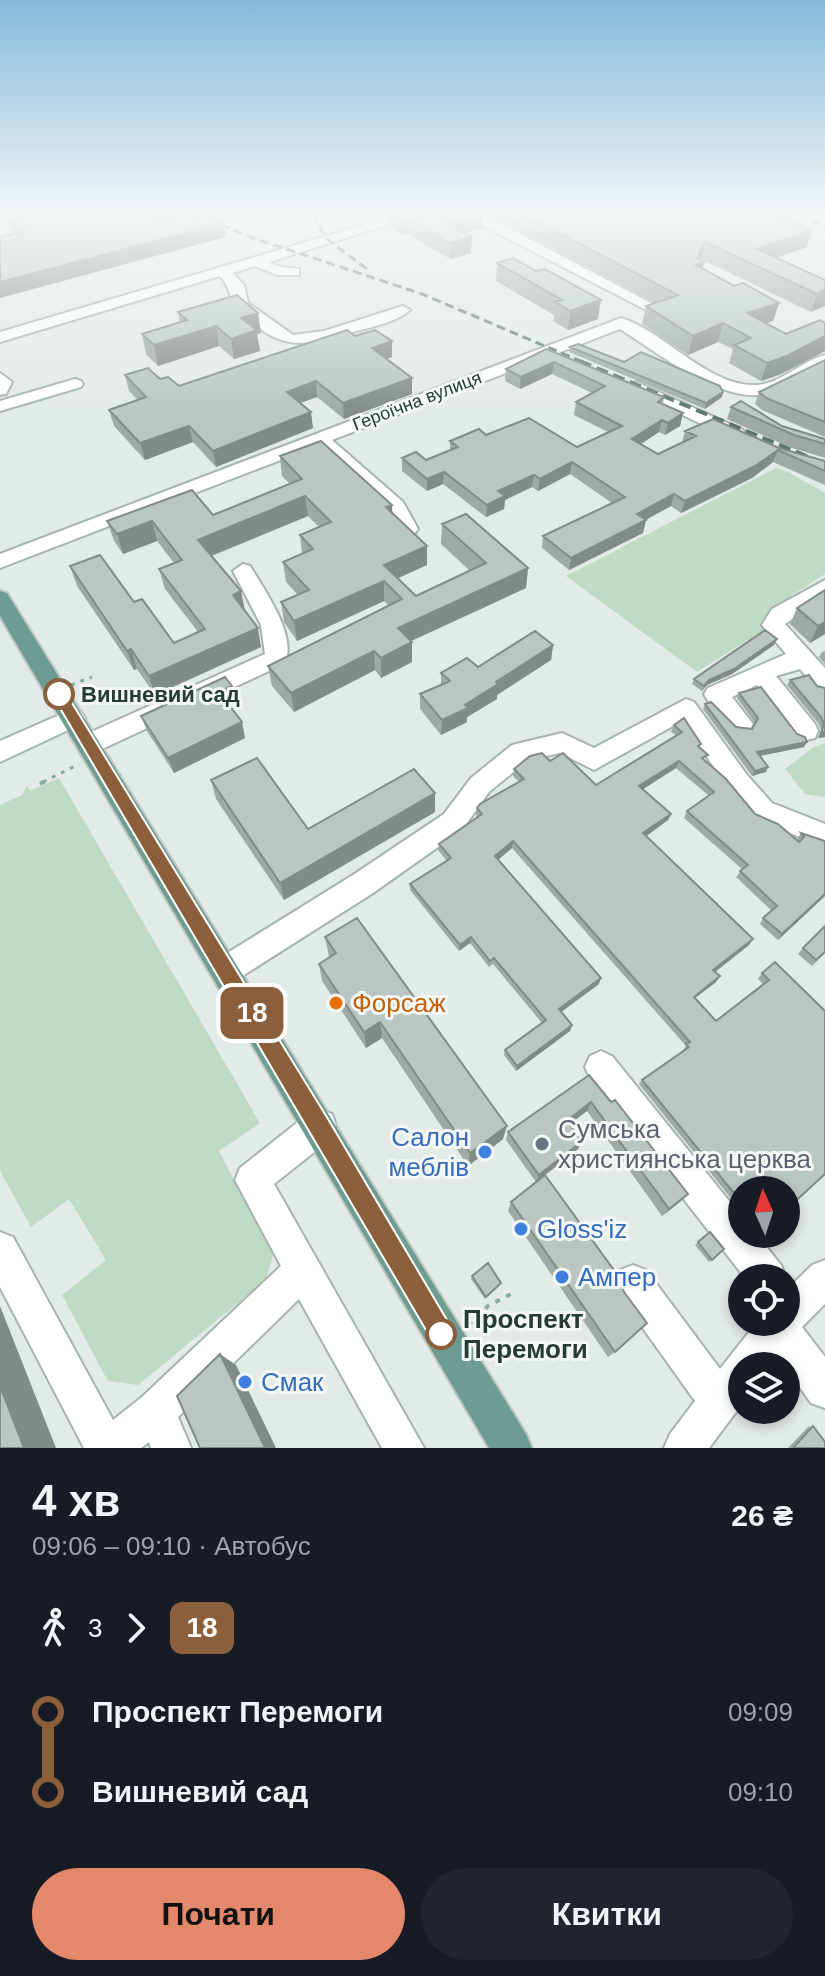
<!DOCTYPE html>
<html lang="uk">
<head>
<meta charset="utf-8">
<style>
	body { margin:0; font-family:Helvetica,sans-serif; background:#20242c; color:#f1f3f6; height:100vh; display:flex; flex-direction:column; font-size:30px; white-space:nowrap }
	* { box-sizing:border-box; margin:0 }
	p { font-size:26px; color:#9ea1a6 }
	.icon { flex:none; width:44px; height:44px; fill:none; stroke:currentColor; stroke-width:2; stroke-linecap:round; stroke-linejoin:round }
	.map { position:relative; height:1448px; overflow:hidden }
	.side { display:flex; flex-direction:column; background:#171b24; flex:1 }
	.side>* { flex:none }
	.badge { padding:0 16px; border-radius:12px; font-size:28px; line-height:52px }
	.needle { width:52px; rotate:357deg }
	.controls { position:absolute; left:728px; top:1176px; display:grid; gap:16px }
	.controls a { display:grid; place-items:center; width:72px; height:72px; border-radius:50%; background:#171b24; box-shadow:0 4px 12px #0003; font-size:40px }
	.map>.badge { position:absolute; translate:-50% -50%; box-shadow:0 0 0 4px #fff }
	.legs { display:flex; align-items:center; gap:12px; height:88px; padding:0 32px; font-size:26px }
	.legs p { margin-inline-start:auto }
	.summary { display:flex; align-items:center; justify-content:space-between; height:136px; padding:0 32px }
	h1 { font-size:44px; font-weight:700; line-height:60px }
	.action { display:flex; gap:16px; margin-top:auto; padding:16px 32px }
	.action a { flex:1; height:92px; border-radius:48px; background:#e3886a; color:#111; font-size:32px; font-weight:700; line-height:92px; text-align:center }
	.action a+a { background:#20242c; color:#f1f3f6 }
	ul { padding:0 32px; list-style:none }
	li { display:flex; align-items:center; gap:28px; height:80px; font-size:30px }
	li i { display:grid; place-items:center; width:12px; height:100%; margin:0 10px; background:currentColor }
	li i::after { content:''; width:20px; height:20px; margin:-10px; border:6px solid; border-radius:50%; background:#171b24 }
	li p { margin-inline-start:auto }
	li:first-child i { background:linear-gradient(#0000 50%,currentColor 0) }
	li:last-child i { background:linear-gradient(currentColor 50%,#0000 0) }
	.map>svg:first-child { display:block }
	.green { fill:#bfdac6 }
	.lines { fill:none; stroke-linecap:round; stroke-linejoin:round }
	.minor-casing { stroke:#a6b3af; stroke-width:4 }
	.major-casing { stroke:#c2c8c6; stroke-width:4 }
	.path-far1 { stroke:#87aca0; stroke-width:3; stroke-dasharray:4 6; stroke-linecap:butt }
	.path { stroke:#87aca0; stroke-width:4; stroke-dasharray:5 7; stroke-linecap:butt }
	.minor { fill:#fff; fill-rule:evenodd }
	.major { fill:#6d9c90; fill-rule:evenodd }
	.rail-far1 { stroke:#5f7670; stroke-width:3; stroke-dasharray:9 5; stroke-linecap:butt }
	.rail { stroke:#5f7670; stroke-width:4; stroke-dasharray:12 6; stroke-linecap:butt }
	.wall { fill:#9faaa6 }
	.shaded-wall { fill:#828b87 }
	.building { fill:#b9c6c1; stroke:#828b87; stroke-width:2 }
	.line-1 { fill:#8b5e3c; stroke:#fff; stroke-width:2 }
	.stop-1-dot { fill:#fff; stroke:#8b5e3c; stroke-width:4 }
	.food-dot { fill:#e8710a; stroke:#f4f8f6; stroke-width:3 }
	.worship-dot { fill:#6b7280; stroke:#f4f8f6; stroke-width:3 }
	.shop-dot { fill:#3f7fe0; stroke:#f4f8f6; stroke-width:3 }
	.labels { text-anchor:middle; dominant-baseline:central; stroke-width:6; stroke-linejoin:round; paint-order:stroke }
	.far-street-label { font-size:18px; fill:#253b35; stroke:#f4f8f6 }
	.stop-label { font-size:22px; font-weight:bold; fill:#253b35; stroke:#f4f8f6; text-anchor:start }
	.near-food-label { font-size:26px; fill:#c56008; stroke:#f4f8f6; text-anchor:start }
	.near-worship-label { font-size:26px; fill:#5b616d; stroke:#f4f8f6; text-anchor:start }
	.near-shop-label { font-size:26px; fill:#366cbe; stroke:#f4f8f6; text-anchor:start }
	.near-stop-label { font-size:26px; font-weight:bold; fill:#253b35; stroke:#f4f8f6; text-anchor:start }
</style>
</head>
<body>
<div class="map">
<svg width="825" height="1448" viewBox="0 0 825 1448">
	<rect width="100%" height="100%" fill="#e3ebe8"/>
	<!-- green -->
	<path class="green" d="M776 468 788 472 825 493V574L780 603 762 631 697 672 566 576Z
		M825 743V797L805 794 785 769 814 747Z
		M59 778 260 1123 219 1151 273 1256 265 1281 138 1385 108 1381 62 1295 106 1260 69 1199 31 1227 0 1171V805L22 795 27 786 30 791Z"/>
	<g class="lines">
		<defs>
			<path id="minor" d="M401 214H422L269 262 280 267 299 269V275H277L255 266 233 273 244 285 248 303 293 335 324 331 403 306 410 310C397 322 371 327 353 332 301 349 277 350 237 308 228 298 232 288 220 276L0 342V332Z
				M476 216H486L664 310 657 314 652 313 476 222Z
				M621 318C664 331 708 387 756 385 781 384 801 361 825 355V366C804 377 782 393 757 395 715 398 655 351 620 329L332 440 403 502 418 529 415 533H401L388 509 317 446 0 568V554Z
				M0 373 12 382 6 394 0 395Z
				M75 379 81 381 83 384 81 387 0 411V401Z
				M636 382 743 430 746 434 737 439 731 438 630 390 628 387Z
				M243 564 250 566C264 589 299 638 284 664L98 751 89 754 80 751 77 744 80 737 265 654 261 625 233 571Z
				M825 580V596L785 624 825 668V692L817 689 800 669 776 676 815 724 818 731 815 738 806 740 797 738 757 685 732 697 753 724 749 731C730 737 713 710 704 694L708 688 786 654 762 625 772 609Z
				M686 699 694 702 747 775 772 803 825 824V847L754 819 729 789 682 721 594 770 560 753 528 760 489 792 462 830 373 893 236 980 226 984 216 980 211 970 216 960 353 875 444 814 471 778 512 745 562 733 594 748Z
				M73 709 81 712 85 718 81 724 0 762V741Z
				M601 1051 612 1056 742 1217V1234H756L781 1265 786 1278H745L590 1078 585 1067 590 1056Z
				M320 1110 332 1114 336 1126 332 1138 274 1184 424 1448H382L299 1299 178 1417 191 1448H151L149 1442 141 1448H84L0 1287V1232L13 1237 113 1420 142 1397 281 1266 235 1180 240 1168 308 1114Z
				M825 1260V1304L802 1327 825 1357V1408L811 1403 778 1357 771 1366H742V1404L709 1448H664L670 1434 695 1401 620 1296 615 1283 620 1270 633 1265 646 1270 720 1369 757 1322H786V1291L812 1265Z"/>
			<path id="major" d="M0 591 7 593 526 1434 532 1448H489L0 616Z"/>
		</defs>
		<!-- minor casing -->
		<use href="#minor" class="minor-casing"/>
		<!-- major casing -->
		<use href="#major" class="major-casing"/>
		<!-- path-far1 -->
		<path class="path-far1" d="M71 685 92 677
			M43 782 79 764"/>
		<!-- path -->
		<path class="path" d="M40 784 47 780
			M468 1325 488 1306 511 1294"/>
		<!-- minor -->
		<use href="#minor" class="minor"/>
		<!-- major -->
		<use href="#major" class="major"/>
		<!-- rail-far1 -->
		<path class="rail-far1" d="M195 214 256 239 422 294 585 363
			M312 214 327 239 367 269
			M799 214 825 227"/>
		<!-- rail -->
		<path class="rail" d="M580 361 825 464"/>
	</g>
	<!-- wall -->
	<path class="wall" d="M0 214H153L160 219 194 216 224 223 226 237 16 233 0 216Z
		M347 214H483L482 228 465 233 471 253 450 259 408 234 403 235 390 227 389 214 375 218 370 215 355 219Z
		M496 214H776L807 247 776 258 825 280 811 312 701 259 702 269 734 286 779 303 773 321 766 323 786 334 825 323V351L781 374 761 381 729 363 733 349 718 342 688 355 642 324 646 306 655 303 496 218Z
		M497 263 598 319 568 330 553 321 554 315 496 281Z
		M178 312 258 313 261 333 257 334 260 351 234 359 219 346 158 366 146 354 142 334 180 322Z
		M355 336 392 357 386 359 412 394 344 419 317 397 300 403 313 428 216 467 193 442 145 460 114 426 109 410 138 400 129 391 125 375 160 379 179 386Z
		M570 347 723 392 722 397 705 409 569 352Z
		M546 349 664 397 663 404 683 413 680 426 665 435 659 432 641 444 658 454 682 443 685 431 779 448 825 461V485L773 462 752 478 681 513 671 506 646 520 643 533 569 570 542 548 543 536 612 503 570 474 538 491 532 487 505 500 504 509 486 517 443 484 427 491 402 471V458L426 460 450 450V441L486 435 577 447 608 432 574 415 576 402 592 393 552 374 520 389 505 381 506 369Z
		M825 360V437L762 410 755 404 759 392Z
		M731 407 782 426 825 439V458L789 447 727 419Z
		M280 456 392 514 427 546V565L398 578 416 596 470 571 441 544 442 524 528 568 526 588 411 641 412 662 381 678 375 670 294 712 272 686 268 666 389 606 384 601 297 641 284 622 281 602 298 595 286 582 283 562 302 554 300 535 319 527 308 516 212 556 245 611 261 647 155 695 137 669 134 670 77 586 70 566 134 602 174 643 198 632 165 589 159 569 174 563 157 541 123 554 114 541 107 521 213 515 290 484 282 476Z
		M825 590V634L810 643 790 624 797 608Z
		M777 639 774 645 732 674 707 685 702 691 692 684 694 679Z
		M553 645 551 660 497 695V699L467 717V722L441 735 420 709V694L441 685V673L478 667Z
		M825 651V664L819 657 822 652Z
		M790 680 825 688V737L818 738 821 730 818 723 787 685Z
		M739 693 804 747 760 756 768 767 766 772 752 776 703 709 705 704 736 727 752 729 755 723 737 698Z
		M235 702 229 705 245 738 174 773 147 731 141 716Z
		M674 725 700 748 705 761 755 814 797 839 801 833 825 841V896L778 940 760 924 763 918 772 911 736 877 742 869 684 818 687 811 709 796 676 768 643 789 671 814 668 820 646 836 749 945 715 972 720 976 716 982 695 998 716 1021 763 984 758 979 762 973 775 962 742 1190V1212L639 1084 642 1080 684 1051 683 1050 686 1046 512 848 498 860 599 984 561 1012 572 1025 570 1031 516 1071 504 1055 505 1050 542 1023 493 964 489 967 470 943 459 951 410 890V884L447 861 438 850 439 844 478 817 476 815 477 808 519 782 513 776 514 769 550 761 596 785 676 735 671 732Z
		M211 780 308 829 435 793V812L284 900 216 799Z
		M325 937 503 1139 468 1166 382 1038 366 1048 322 981 319 964 329 957Z
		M803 948 825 953 812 966 798 954Z
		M589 1075 681 1201 662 1216 587 1111 569 1124 582 1141 578 1149 545 1175 615 1352 608 1357 508 1211 511 1202 536 1182 506 1140 508 1132Z
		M710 1232 724 1249 709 1262 695 1245Z
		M472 1276 500 1285 485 1299 471 1279Z
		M813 1426 825 1448H788L808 1427Z"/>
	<!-- shaded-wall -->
	<path class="shaded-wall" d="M355 214H370V215L355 219Z
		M375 214H389L375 218Z
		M477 214H483L482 228 447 239V223Z
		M407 218 408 234 403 235V220Z
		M224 223 226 237 0 298V282Z
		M812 230 807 247 755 265 757 249Z
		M472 237 471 253 450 259V243Z
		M705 242 701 259 698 264 704 262 700 279 692 282 697 258Z
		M825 290V306L811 312 817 294Z
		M601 300 598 319 568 330 570 311Z
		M779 303 773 321 742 331 747 313Z
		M258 313 261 333 257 334 260 351 234 359 231 339 241 318Z
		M723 323 718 342 688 355 693 336Z
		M216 326 219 346 158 366 154 345Z
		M825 336V351L781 374 761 381 767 363Z
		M392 341V357L372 364V348Z
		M554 362 552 374 520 389 521 377Z
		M412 378V394L344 419 343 403Z
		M316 381 317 397 289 407 287 392Z
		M723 392 722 397 705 409 706 403Z
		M311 412 313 428 216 467 213 451Z
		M683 413 680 426 665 435 668 423Z
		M662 420 659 432 630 451 632 439Z
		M189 426 193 442 145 460 140 443Z
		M778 450 773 462 752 478 681 513 685 501Z
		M572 462 570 474 538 491 540 479Z
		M444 472 443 484 427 491V479Z
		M534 475 532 487 505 500 504 509 486 517 487 505 498 491Z
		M674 494 671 506 634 526 637 514Z
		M305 496 308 516 203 559 198 540Z
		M392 505 393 524 386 507Z
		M646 520 643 533 569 570 571 558Z
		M152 521 157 541 123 554 117 534Z
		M427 546V565L385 584 384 565Z
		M528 568 526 588 398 647V628Z
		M384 581V601L297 641 294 621Z
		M241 591 245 611 233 595Z
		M825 622V634L810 643 818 626Z
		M258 628 261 647 155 695 149 676Z
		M777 639 774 645 732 674 707 685 702 691 709 680Z
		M412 642V662L381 678V658Z
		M553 645 551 660 497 695V699L467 717V722L441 735 442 720 496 682Z
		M131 649 137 669 134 670 127 651Z
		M374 651 375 670 294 712 291 693Z
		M232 686 235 702 223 708 219 692Z
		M242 722 245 738 174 773 168 758Z
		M825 732V737L818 738 821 733Z
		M807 742 804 747 754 757 757 752Z
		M679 761 676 768 637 793 639 786Z
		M768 767 766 772 752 776 755 771Z
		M435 793V812L284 900 280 883Z
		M671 814 668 820 641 840 643 833Z
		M513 841 512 848 494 863 495 856Z
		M825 894V896L778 940 782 934Z
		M471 937 470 943 459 951 460 945Z
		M753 939 749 945 710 976 713 970Z
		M720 976 716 982 690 1002 694 997Z
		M601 978 599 984 557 1015 559 1009Z
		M380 1022 382 1038 366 1048 364 1032Z
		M572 1025 570 1031 516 1071 517 1066Z
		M591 1102 587 1111 563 1129 567 1121Z
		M507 1126 503 1139 468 1166 470 1153Z
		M582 1141 578 1149 536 1182 539 1175Z
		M688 1194 681 1201 662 1216 669 1209Z
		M0 1306 56 1448H24L0 1386Z
		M220 1354 236 1365 276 1448H265Z"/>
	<!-- building -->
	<path class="building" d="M8 214H153L160 219 178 214H192L194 216 211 214 224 223 0 282V237L24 231Z
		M394 214H477L447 223 472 237 450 243 407 218 403 220Z
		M522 214H776L812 230 757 249 825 280V290L817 294 705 242 697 258 704 262 696 265 734 286 743 283 779 303 747 313 786 334 820 320 825 323V336L787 356 767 363 734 345 751 338 723 323 693 336 646 306 678 295Z
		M513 258 536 271 545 269 601 300 570 311 555 302 562 300 497 263Z
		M237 295 258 313 241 318 257 330 231 339 216 326 154 345 142 334 187 320 178 312Z
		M347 330 355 336 375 330 392 341 372 348 412 378 343 403 316 381 287 392 311 412 213 451 189 426 140 443 109 410 146 397 125 375 148 368 160 379 168 377 179 386Z
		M578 344 624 362 641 352 720 386 723 392 706 403 570 347Z
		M546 349 664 397 658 402 683 413 668 423 662 420 632 439 658 454 696 436 685 431 713 419 779 448 825 461V471L778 450 757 465 685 501 674 494 637 514 646 520 571 558 543 536 625 497 572 462 540 479 534 475 498 491 505 496 487 505 444 472 427 479 402 458 416 452 426 460 458 447 450 441 479 429 486 435 529 418 577 447 622 426 576 402 605 386 554 362 521 377 506 369Z
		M825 360V422L766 398 759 392Z
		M741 401 782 426 825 439V444L794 435 731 407Z
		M321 441 392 505 386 507 427 546 384 565 416 596 486 563 442 524 466 514 528 568 398 628 412 642 381 658 374 651 291 693 268 666 402 599 384 581 294 621 281 602 309 590 283 562 313 549 300 535 331 522 305 496 198 540 241 591 233 595 258 628 149 676 131 649 127 651 70 566 100 555 134 602 142 599 174 643 205 629 159 569 182 560 152 521 117 534 107 521 192 490 213 515 302 479 280 456Z
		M825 590V622L818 626 797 608Z
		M765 630 777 639 734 669 709 680 704 686 694 679Z
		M535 631 553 645 496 682 498 684 465 705 468 708 442 720 420 694 450 681 441 673 467 658 478 667Z
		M809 675 817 686 825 688V732L821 733 824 724 821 717 790 680Z
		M225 677 232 686 219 692 242 722 168 758 141 716Z
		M761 687 797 734 805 737 807 742 757 752 768 767 755 771 705 704 711 702 736 727 752 729 758 718 739 693Z
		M684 718 701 744 698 746 708 755 702 758 726 779 755 814 778 824 799 842 804 837 801 833 825 841V894L782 934 763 918 777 906 740 871 748 865 687 811 714 792 679 761 639 786 671 814 643 833 753 939 713 970 720 976 694 997 716 1021 769 980 762 973 775 962 825 1011V1174L786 1210V1190H742V1203L642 1080 689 1047 686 1044 690 1042 513 841 495 856 601 978 559 1009 572 1025 517 1066 505 1050 546 1020 494 958 490 961 471 937 460 945 410 884 451 858 439 844 482 814 477 808 480 804 524 779 514 769 530 756 542 753 550 761 563 753 596 785 682 732 674 725Z
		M257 758 308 829 414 769 435 793 280 883 211 780Z
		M357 918 507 1126 470 1153 380 1022 364 1032 319 964 336 953 325 937Z
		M825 926V952L816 960 803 948Z
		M589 1075 611 1102 615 1100 688 1194 669 1209 591 1102 567 1121 582 1141 539 1175 508 1132Z
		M545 1175 619 1277 624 1292 647 1323 615 1352 511 1202Z
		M710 1232 724 1249 712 1260 698 1242Z
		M488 1263 501 1283 486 1297 472 1276Z
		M220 1354 223 1360 265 1448H200L177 1396Z
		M0 1386 24 1448H0Z
		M813 1426 825 1442V1448H793Z"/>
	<!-- sky -->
	<linearGradient id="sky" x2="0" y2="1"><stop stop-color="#85badc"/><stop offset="0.51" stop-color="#f2f6f5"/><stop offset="1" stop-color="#f2f6f5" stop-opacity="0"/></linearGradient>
	<rect width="825" height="417" fill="url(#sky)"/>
	<!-- line-1 -->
	<path class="line-1" d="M59 689 64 690 328 1119 450 1325 454 1334 450 1342 441 1346 433 1342 54 698V690Z"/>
	<!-- markers -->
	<g class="stop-1-dot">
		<circle cx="59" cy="694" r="14"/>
		<circle cx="441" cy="1334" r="14"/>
	</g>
	<circle class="food-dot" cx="336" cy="1003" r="8"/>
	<circle class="worship-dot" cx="542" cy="1144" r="8"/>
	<g class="shop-dot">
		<circle cx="485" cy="1152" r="8"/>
		<circle cx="521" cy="1229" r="8"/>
		<circle cx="562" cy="1277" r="8"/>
		<circle cx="245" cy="1382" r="8"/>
	</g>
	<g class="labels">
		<!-- far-street labels -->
		<g class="far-street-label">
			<text transform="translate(417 401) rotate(-21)">Героїчна вулиця</text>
		</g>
		<!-- stop labels -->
		<g class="stop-label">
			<text x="81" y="694">Вишневий сад</text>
		</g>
		<!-- near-food labels -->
		<g class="near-food-label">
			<text x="352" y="1003">Форсаж</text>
		</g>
		<!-- near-worship labels -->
		<g class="near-worship-label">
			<text x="558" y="1129">Сумська<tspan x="558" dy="30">християнська церква</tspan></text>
		</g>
		<!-- near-shop labels -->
		<g class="near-shop-label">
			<text x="469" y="1137" text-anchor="end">Салон<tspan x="469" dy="30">меблів</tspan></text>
			<text x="537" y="1229">Gloss'iz</text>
			<text x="578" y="1277">Ампер</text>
			<text x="261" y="1382">Смак</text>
		</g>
		<!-- near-stop labels -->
		<g class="near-stop-label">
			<text x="463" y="1319">Проспект<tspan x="463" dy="30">Перемоги</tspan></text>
		</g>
	</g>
</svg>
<div class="controls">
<a><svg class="needle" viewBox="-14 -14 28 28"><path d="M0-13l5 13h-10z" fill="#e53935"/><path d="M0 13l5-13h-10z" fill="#9ea1a6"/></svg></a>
<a><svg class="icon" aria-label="locate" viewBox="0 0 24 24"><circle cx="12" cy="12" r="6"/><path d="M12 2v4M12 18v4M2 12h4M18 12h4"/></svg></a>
<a><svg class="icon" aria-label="layers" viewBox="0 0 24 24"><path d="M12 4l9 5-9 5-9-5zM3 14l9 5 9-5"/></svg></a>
</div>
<b class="badge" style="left:252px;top:1013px;background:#8b5e3c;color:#fff">18</b>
</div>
<section class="side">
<div class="summary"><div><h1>4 хв</h1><p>09:06 – 09:10 · Автобус</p></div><b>26 ₴</b></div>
<div class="legs"><svg class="icon" aria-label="walk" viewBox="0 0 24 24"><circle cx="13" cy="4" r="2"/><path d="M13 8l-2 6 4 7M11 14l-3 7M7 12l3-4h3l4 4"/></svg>3<svg class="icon" aria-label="forward" viewBox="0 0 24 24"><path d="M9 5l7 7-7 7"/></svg><b class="badge" style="background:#8b5e3c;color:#fff">18</b></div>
<ul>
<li><i style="color:#8b5e3c"></i><b>Проспект Перемоги</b><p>09:09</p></li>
<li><i style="color:#8b5e3c"></i><b>Вишневий сад</b><p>09:10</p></li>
</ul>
<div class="action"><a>Почати</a><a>Квитки</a></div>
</section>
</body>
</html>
